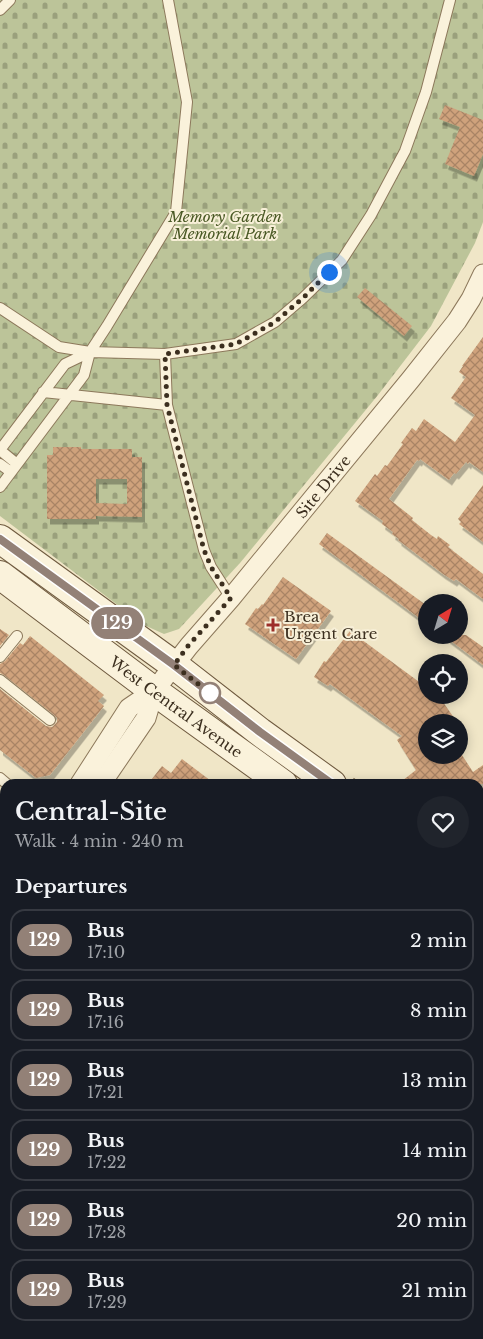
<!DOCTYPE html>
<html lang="en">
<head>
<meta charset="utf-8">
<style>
	body { margin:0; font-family:"Libre Baskerville",serif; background:#20242c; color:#f1f3f6; height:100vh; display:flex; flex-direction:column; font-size:19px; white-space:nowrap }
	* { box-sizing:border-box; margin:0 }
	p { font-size:16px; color:#9ea1a6 }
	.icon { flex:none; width:28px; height:28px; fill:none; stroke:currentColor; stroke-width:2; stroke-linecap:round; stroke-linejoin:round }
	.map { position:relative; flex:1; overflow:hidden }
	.details { position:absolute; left:0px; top:779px; width:484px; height:561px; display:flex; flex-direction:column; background:#171b24; border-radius:15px 15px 0 0; box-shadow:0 2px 12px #0003 }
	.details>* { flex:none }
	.badge { padding:0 10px; border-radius:16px; font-size:18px; line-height:32px }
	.needle { width:32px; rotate:38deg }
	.tools { position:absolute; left:418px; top:594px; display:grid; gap:10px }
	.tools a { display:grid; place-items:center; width:50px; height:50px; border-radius:50%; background:#171b24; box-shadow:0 2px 12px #0003; font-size:25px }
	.you { position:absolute; width:25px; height:25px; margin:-12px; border:4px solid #fff; border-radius:50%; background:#1a73e8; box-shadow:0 0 0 8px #1a73e833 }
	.map>.badge { position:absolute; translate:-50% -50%; box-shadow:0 0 0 2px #fff }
	h2 { padding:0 15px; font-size:19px; line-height:45px }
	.round { display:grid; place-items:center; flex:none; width:52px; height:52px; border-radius:26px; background:#20242c }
	.overview { display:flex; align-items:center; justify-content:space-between; height:85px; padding:0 15px }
	h1 { font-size:24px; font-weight:600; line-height:38px }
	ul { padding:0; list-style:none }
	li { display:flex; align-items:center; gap:15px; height:62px; margin:0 10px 8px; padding:0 5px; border:2px solid #363941; border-radius:15px }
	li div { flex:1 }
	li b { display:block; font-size:19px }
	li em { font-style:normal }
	li .badge { min-width:55px; font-weight:700; text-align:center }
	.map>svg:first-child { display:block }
	.cemetery { fill:url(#cemetery-stones) }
	.park { fill:url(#park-tufts) }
	.building { fill:url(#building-cross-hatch); fill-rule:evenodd; filter:url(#shadow) }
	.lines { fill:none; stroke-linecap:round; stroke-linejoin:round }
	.lane-casing { stroke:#8c785b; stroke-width:12 }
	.street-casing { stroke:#8c785b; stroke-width:21 }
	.secondary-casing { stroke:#6e593e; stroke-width:30 }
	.path { stroke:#8c785b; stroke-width:3; stroke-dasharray:4 2.5; stroke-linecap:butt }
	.lane { stroke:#faf2db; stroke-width:10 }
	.street { stroke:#faf2db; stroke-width:19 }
	.secondary { stroke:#faf2db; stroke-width:28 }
	.line-casing { stroke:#fff; stroke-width:11 }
	.line { stroke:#938177; stroke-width:8 }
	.walk { stroke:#3c2f1f; stroke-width:5; stroke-dasharray:0 9 }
	.poi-dot { fill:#9d2e29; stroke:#f7efd7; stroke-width:2 }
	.stop-dot { fill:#fff; stroke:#938177; stroke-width:2.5 }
	.labels { text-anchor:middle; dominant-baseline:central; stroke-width:4; stroke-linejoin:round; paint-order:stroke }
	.park-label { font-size:15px; font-style:italic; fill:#4a5925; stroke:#f7efd7 }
	.street-label { font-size:15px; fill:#3c2f1f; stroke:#f7efd7 }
	.poi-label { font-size:15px; fill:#3c2f1f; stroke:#f7efd7; text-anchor:start }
</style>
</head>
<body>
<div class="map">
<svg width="483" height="1339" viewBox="0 0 483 1339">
	<defs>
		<pattern id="cemetery-stones" width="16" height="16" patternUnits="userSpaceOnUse" patternTransform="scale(1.25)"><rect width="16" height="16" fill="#bcc499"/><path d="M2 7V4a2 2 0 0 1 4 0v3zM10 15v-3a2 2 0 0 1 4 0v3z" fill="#9aa07c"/></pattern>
		<pattern id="park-tufts" width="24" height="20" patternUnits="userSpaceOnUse" patternTransform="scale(1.25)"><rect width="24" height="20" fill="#c6cf9a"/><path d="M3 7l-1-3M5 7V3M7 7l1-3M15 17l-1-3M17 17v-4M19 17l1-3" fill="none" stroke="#abb284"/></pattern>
		<pattern id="building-cross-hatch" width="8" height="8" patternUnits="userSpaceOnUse" patternTransform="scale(1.25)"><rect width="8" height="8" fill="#cfa27c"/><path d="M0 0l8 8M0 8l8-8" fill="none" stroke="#a98465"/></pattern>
		<filter id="shadow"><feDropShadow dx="3" dy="5.5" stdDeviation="0" flood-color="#0004"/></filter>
	</defs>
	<rect width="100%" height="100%" fill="#f0e6c7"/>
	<!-- cemetery -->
	<path class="cemetery" d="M0 0H483V222L475 243 431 326 378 395 240 563 179 629 164 634 144 625 0 516Z"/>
	<!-- park -->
	<path class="park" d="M5 942V982L0 978V948Z"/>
	<!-- building -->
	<path class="building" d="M445 105 483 120V154L474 176 445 164 460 127 439 119Z
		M365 288 412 326 404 336 357 297Z
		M483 337V472L469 462 468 464 466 462 456 474 454 473 449 480 420 459 419 461 417 460 389 499 413 518 412 520 431 535 437 539 438 536 450 545 448 547 483 574V599L456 579 454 581 443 574 398 540 399 539 392 534 393 532 382 524 383 521 355 501 375 474 377 476 385 465 387 466 403 444 401 443 412 428 416 431 424 419 455 442 475 415 451 398 466 377 459 372 463 366H462Z
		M53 447H81V449H132V457H142V517L96 516V519H47V455H53ZM96 479H127V504L96 503Z
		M483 485V542L459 524 461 522 458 519Z
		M327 533 426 605V623L319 544Z
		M283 577 331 611 296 659 245 624 256 608 258 609 262 604 263 605Z
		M0 629 9 635 0 646Z
		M350 631 426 687V695H438L457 722H426V755H462L473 772 483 765V784H398L416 770 397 740 402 736 330 684 328 686 314 677 324 661 326 662Z
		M443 635H466L483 647V665Z
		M30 636 104 695 98 701 104 706 50 775 36 778 0 750V689L46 726 52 727 57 722V718L54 715 4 675 0 673V664L5 661 20 643 23 645Z
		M182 759 215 784H148L162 766 171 773Z"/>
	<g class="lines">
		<defs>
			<path id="lane" d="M0 10 10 0
				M0 308 59 347 90 352 165 354 236 344 275 322 303 298 342 260 371 215 405 151 426 92 450 0
				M90 352 107 326 176 212 187 102 168 0
				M43 392 167 405 165 354
				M167 405 204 550 211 567 231 598
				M0 464 11 472
				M0 487 84 375 90 352 65 364 0 450 17 464
				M0 657 17 636
				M0 680 50 720
				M0 778 7 784
				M479 1032 483 1026
				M0 1048 5 1051
				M0 1195 5 1198
				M103 1335 108 1339
				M62 1339 65 1335"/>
			<g id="street">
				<path id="s1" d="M80 784 129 708 154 691 189 646 231 598 411 379 457 321 471 299 483 274"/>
				<path d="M101 784 146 718 154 691"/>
				<path d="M0 917 5 909"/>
				<path d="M479 1103 483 1098"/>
				<path d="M0 1134 5 1138"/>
				<path d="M479 1289 483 1287"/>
				<path d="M0 1319 5 1323"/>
				<path d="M22 1335 27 1339"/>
				<path d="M253 1339 259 1335"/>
			</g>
			<g id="secondary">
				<path d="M0 539 174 665 260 732 332 784"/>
				<path id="s2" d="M0 575 154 691 283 784"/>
				<path d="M479 895 483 898"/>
				<path d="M479 928 483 931"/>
			</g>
		</defs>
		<!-- lane casing -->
		<use href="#lane" class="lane-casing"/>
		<!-- street casing -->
		<use href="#street" class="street-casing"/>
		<!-- secondary casing -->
		<use href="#secondary" class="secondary-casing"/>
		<!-- path -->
		<path class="path" d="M353 779 359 784
			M359 1335 364 1339
			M290 1339 296 1335"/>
		<!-- lane -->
		<use href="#lane" class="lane"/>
		<!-- street -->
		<use href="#street" class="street"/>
		<!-- secondary -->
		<use href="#secondary" class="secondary"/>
	</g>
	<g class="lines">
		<defs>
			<path id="line" d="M0 539 174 665 260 732 332 784"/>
		</defs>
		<!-- line casing -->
		<use href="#line" class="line-casing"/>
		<!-- line -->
		<use href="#line" class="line"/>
		<!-- walk -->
		<path class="walk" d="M210 693 211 694 174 665 188 646 231 598 211 567 204 550 167 405 165 354 236 344 275 322 303 298 329 272"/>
	</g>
	<!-- markers -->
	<path class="poi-dot" d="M270.5 617.5h5v5h5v5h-5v5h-5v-5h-5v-5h5z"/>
	<circle class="stop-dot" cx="210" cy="693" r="10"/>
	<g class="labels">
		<!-- park labels -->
		<g class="park-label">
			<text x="225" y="216">Memory Garden<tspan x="225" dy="17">Memorial Park</tspan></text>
		</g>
		<!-- street labels -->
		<g class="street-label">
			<text stroke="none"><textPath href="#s1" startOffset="386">Site Drive</textPath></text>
			<text stroke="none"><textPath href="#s2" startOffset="220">West Central Avenue</textPath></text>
		</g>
		<!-- poi labels -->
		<g class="poi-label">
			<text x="284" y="616">Brea<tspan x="284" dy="17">Urgent Care</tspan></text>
		</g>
	</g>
</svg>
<div class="tools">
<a><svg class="needle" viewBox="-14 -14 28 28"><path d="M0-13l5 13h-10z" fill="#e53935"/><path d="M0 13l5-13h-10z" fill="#9ea1a6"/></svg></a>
<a><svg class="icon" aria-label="locate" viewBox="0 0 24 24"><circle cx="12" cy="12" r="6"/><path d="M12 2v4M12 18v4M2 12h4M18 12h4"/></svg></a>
<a><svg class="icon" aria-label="layers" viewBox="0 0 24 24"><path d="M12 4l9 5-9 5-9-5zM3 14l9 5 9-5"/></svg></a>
</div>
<div class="you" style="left:329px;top:272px"></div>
<b class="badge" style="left:117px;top:623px;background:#938177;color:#fff">129</b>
<section class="details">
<div class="overview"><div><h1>Central-Site</h1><p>Walk · 4 min · 240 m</p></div><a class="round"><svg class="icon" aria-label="heart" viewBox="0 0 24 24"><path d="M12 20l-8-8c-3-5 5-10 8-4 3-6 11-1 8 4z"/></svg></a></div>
<h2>Departures</h2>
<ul>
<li><span class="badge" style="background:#938177;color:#fff">129</span><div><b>Bus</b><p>17:10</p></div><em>2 min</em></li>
<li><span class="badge" style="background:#938177;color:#fff">129</span><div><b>Bus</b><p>17:16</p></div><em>8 min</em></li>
<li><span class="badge" style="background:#938177;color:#fff">129</span><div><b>Bus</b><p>17:21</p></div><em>13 min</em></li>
<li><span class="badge" style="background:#938177;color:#fff">129</span><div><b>Bus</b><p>17:22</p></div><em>14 min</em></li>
<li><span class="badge" style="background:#938177;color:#fff">129</span><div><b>Bus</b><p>17:28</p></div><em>20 min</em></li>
<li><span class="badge" style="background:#938177;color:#fff">129</span><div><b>Bus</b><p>17:29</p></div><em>21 min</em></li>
</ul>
</section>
</div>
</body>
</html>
